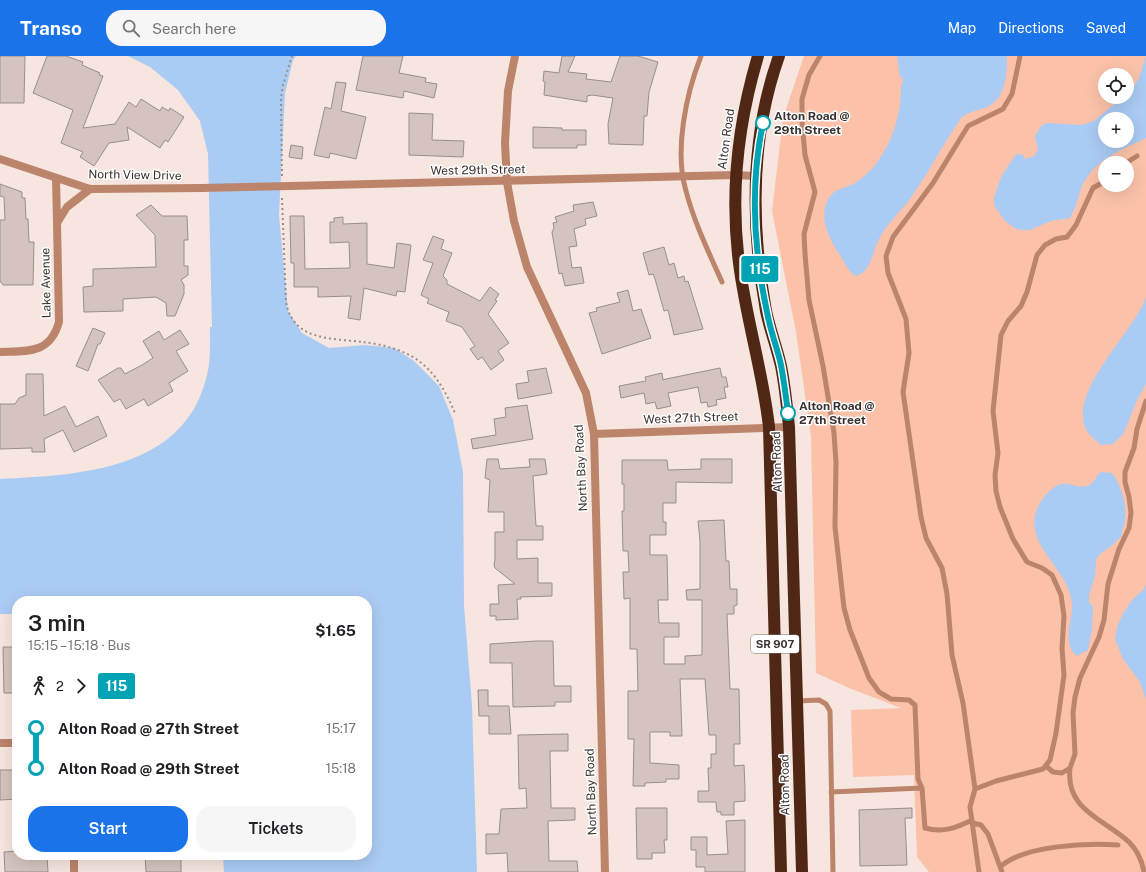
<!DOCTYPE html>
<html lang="en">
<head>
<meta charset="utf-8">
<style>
	body { margin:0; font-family:"Public Sans",sans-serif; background:#f6f6f6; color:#202124; height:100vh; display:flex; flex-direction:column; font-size:15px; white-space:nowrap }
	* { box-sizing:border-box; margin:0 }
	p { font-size:13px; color:#757577 }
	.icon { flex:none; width:22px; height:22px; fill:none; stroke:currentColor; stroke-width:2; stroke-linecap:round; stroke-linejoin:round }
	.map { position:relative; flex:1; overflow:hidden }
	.panel { position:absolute; left:12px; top:540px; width:360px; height:264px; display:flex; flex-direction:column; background:#fff; border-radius:16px; box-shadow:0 4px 16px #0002 }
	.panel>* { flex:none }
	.badge { padding:0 8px; border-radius:3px; font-size:14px; line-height:26px }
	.buttons { position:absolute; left:1098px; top:12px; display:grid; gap:8px }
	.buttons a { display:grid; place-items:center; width:36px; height:36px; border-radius:50%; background:#fff; box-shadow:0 4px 16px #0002; font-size:20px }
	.map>.badge { position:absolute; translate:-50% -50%; box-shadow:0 0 0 2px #fff }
	.legs { display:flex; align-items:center; gap:6px; height:44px; padding:0 16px; font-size:13px }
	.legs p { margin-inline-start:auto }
	.headline { display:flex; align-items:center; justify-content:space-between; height:68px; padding:0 16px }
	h1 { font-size:22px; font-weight:600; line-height:30px }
	.button { display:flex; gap:8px; margin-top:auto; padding:8px 16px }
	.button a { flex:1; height:46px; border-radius:16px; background:#1a73e8; color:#fff; font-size:16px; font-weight:600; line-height:46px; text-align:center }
	.button a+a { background:#f6f6f6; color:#202124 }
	ul { padding:0 16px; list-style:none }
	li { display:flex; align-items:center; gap:14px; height:40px; font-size:15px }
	li i { display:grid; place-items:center; width:6px; height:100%; margin:0 5px; background:currentColor }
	li i::after { content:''; width:10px; height:10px; margin:-5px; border:3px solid; border-radius:50%; background:#fff }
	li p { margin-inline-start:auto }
	li:first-child i { background:linear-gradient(#0000 50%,currentColor 0) }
	li:last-child i { background:linear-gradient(currentColor 50%,#0000 0) }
	header { display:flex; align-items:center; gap:24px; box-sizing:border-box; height:56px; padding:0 20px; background:#1a73e8; color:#fff }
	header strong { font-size:19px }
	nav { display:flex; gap:22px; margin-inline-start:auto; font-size:14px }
	.search { width:280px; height:36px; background:#f6f6f6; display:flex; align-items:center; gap:10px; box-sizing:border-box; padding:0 14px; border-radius:16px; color:#757577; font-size:15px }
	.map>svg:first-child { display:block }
	.green { fill:#fbc2a9; fill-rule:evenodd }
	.water { fill:#aacbf3; fill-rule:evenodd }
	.building { fill:#d4c4bd; stroke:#9c8d87 }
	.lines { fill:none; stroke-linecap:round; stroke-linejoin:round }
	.path { stroke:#9a8e89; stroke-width:2; stroke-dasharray:2 3; stroke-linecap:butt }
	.lane { stroke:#bb846b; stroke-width:5 }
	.street { stroke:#bb846b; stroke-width:8 }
	.highway { stroke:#502714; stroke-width:12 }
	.street-bridge { stroke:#bb846b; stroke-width:8 }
	.line-1-casing { stroke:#fff; stroke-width:9 }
	.line-1 { stroke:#00a3b4; stroke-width:6 }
	.stop-1-dot { fill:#fff; stroke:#00a3b4; stroke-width:2 }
	.labels { text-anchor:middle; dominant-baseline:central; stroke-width:3; stroke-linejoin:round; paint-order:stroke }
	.shield { fill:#fff; stroke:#74706e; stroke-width:1 }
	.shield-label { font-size:11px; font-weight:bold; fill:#393230 }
	.stop-label { font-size:12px; font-weight:bold; fill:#393230; stroke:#fff; text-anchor:start }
	.street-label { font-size:12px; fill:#393230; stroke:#fff }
</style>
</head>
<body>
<header>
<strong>Transo</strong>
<div class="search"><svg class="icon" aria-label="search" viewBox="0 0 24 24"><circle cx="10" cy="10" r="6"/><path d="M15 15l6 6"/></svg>Search here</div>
<nav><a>Map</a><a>Directions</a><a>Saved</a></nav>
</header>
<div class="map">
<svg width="1146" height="816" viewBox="0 0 1146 816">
	<rect width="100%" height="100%" fill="#f7e6df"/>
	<!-- green -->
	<path class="green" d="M804 0H1146V816H929L917 801 914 719 853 721 851 654 901 652 849 632 816 617 811 381 796 276 772 155 783 62ZM1105 19H1127V41H1105ZM1105 63H1127V85H1105ZM1105 107H1127V129H1105Z"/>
	<!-- water -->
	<path class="water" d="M128 0H296L293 4 285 37 279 159 288 255 302 277 329 292 365 289 394 292 414 305 439 330 453 364 463 416 464 550 472 649 477 816H224L223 799H367V545H17V558H0V423C78 419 182 415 206 323 211 306 210 289 210 271H212L208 98 200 65 178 34 150 11Z
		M897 0H1007C1007 19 1006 42 987 51 977 55 969 55 961 62 944 86 931 113 914 137 903 154 888 166 879 183 872 197 872 215 856 220 849 216 847 211 843 204 832 187 816 162 829 142 836 131 845 133 855 127 886 108 902 64 901 29L903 27 902 21 900 22Z
		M1146 0V82C1121 94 1095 103 1082 130 1078 141 1076 152 1070 162L1051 165 1030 174H1022L1016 173 1005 165 994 149V142L1001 121 1016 98 1023 99 1025 103 1034 100 1038 94 1035 80 1041 70 1047 67 1082 69 1094 65 1112 50 1127 41 1139 22ZM1105 63H1127V85H1105Z
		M1146 241V328L1137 344 1124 377 1113 388 1101 389C1094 383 1086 377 1084 368 1074 329 1134 276 1146 241Z
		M1101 416 1112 417C1122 431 1127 448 1125 465 1125 470 1121 474 1122 480L1110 491 1099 499 1096 504 1095 520 1089 539V546L1093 551 1092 574 1088 594 1077 600C1061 589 1073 563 1072 548 1070 511 1017 487 1040 447 1045 439 1056 426 1066 428 1073 428 1079 432 1087 430 1095 428 1095 420 1101 416Z
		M1146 528V644L1140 626 1123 603 1115 583 1117 571 1123 558 1132 544 1144 533Z"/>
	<!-- building -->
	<path class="building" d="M0 0H25L24 47H0Z
		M47 0H66L83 6 82 9 100 17 99 19 103 20 83 72 115 68 129 46 136 51 141 43 160 55 162 51 169 55 170 52 184 61 168 86 165 84 160 92 127 71 129 84 109 87 94 110 80 101 83 96 61 87 73 54 33 37Z
		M363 0H403L399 17 426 22 425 26 437 28 434 42 404 35 403 42 356 34Z
		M562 0H575L568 16 587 18 586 23 611 26 620 0H638L658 6 649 36 647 60H644L643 89 609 88 608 68 613 42 592 39 587 40V46L544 39 545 26 543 25 544 15 559 17Z
		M336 26 346 27 341 55 366 61 356 103 330 97 329 102 314 99 325 51 331 53Z
		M409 57 433 58 432 84 464 85 463 101 409 99Z
		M533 71 562 72V74H586V89H577V92H533Z
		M291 89 303 91 302 103 289 101Z
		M0 128 22 136V142H25L26 163H28L29 186H34L33 229H3L0 225V164H5L4 141 0 140Z
		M593 146 597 160 585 163 586 169 574 173 577 190 569 191 572 212 581 211 584 227 565 230 562 217 559 218 552 176 554 172 553 167 557 166 555 161 574 155 573 149Z
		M151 149 162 160H187L188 184H184V210H188V219L181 224 184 229V238L175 260H167L166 247 156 241 123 243V255L84 256 83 231 93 230V213L156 211 155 179 136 159Z
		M290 160H304L305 213 350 212 349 186 330 187V166H334V162L343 161V168L367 167V208L394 212 397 187 411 189 405 236 397 235 396 240 364 232 360 264 348 262 351 240 318 241V231H294V207H291Z
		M433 180 444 184 441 193 452 197 443 220 447 224V228L480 245 490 231 499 238 495 244 497 245 488 258 509 287 498 295 504 304 491 314 482 301 478 304 470 293 475 290 462 271 446 265 449 256 427 247 429 243 421 239 433 207 423 204Z
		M664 191 669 209 674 207 678 222 684 220 685 226 688 225 703 273 674 279 668 254 664 255 655 223 653 218 649 219 643 197Z
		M628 234 633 255 641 253 651 282 602 298 589 257 597 255 596 252 620 246 617 237Z
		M93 272 105 277 100 288H98L88 315 76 310Z
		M180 274 189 288 176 295 188 315 169 327 173 335 148 350 144 343 126 353 120 343 114 346 98 324 118 312H121L125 318 142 309 153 302 143 285 159 275 164 284Z
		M546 312 552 337 518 343 516 328 529 326 527 315Z
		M720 312 722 321H726L728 331H724L726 342 716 344 717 349 708 351 707 346 701 347 698 331 668 337 671 350 657 353 655 346 646 348 644 337 621 342 619 330 646 325 645 321 662 317 663 324 666 323Z
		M26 318H43L44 360 65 350 76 371 98 360 107 380 74 396 63 374 44 383 45 396H32V392L0 393V348H15L19 342 26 339Z
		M527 349 533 383 473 393 471 383 496 379 494 363 506 361 505 352Z
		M487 403H498L500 413 530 411 529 403H545L547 418 533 420 536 470H543V484H517V503L538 502V527H552V540L520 541 521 543H517L518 563 496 564V560H490V548H499L498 529 515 528 495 512 494 509 495 504V476H504V456H488L490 424 485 422Z
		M701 403H732V427L676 426V447H663V466H666V479H650V499H667L668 544H658L659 567H679V581H664V608H685V600L702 599V544H687L686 534 700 533V485L698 465 724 464 726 505H729L730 533H737V549L734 550V558H727L730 633H739L740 688H734V710L744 709 745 732V745L734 746V759H721V756H717L716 746H698V735H709L708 712H711V698H716V679H709L705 623H680L682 680H670V676H650V707L679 709V723H666V726L645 727V730H633L634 683H628V635H638L637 593H630V542L624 543 623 516H629L628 495H623L622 455H624V428H622V404H667L668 414 701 413Z
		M536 585H553L554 630H571V646H555V650L513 651 512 607H490V588Z
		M3 591H17V637H4Z
		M478 634H488V650H509L511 678H489V660H479Z
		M568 678V695H550L551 752H575V764L548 765 549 805H577L578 816H508L507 797 486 798V778H499L501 753 527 752 526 732 519 733 518 679Z
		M0 714H17V743L0 744Z
		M636 752H667V784H664L665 797H652V803H637Z
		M912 752V762H905L907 809 860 810 859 754Z
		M745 764V816H705V811H696V794H691V781H707V799L728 798 726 765Z
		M17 795V799H47L48 816H5L4 796Z
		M145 799H181V816H146Z"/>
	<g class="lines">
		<!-- path -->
		<path class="path" d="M282 120 281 42 283 29 292 0
			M282 142 286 246C293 285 331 282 362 286 383 288 410 295 426 311 439 323 448 341 455 357"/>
		<!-- lane -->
		<path class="lane" d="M701 0C686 38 674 95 686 135 694 166 709 197 722 226
			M820 0 809 19 802 43V66L805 99 815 136 804 178 805 198 809 244 823 310 834 377 836 407 835 471 844 552 850 574 869 622 879 636 891 643 909 644 915 649 918 723 922 732 925 772C943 777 956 772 972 764
			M1126 107 1137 100
			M797 645 819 644 826 648 830 655 833 816
			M1046 710 1053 716 1062 717 1070 712 1075 698 1073 657 1075 641 1080 622 1099 581 1104 564 1108 528 1119 493 1129 472 1131 457 1129 441 1125 426V416L1134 392 1137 373 1146 345
			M1070 712C1065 754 1104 763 1129 786 1137 794 1142 805 1144 816
			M975 733 996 725 1043 713 1050 704 1056 677 1064 619 1062 592 1064 560 1061 539 1052 519 1042 512 1027 506 1013 483 1000 451 996 435 995 419 998 397 993 355 1001 279 1008 265 1021 250 1027 236 1037 199 1045 189 1056 183 1067 181 1076 169 1093 132 1105 125
			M831 736 922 732
			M973 767 981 769 988 778 1002 816
			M1001 810C1026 789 1087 787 1118 789
			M979 816 970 751 975 733 963 647 952 599 947 538 942 512 926 482 921 461 903 336 909 297 906 263 888 217 886 200 893 181 933 127 968 70 1003 53 1012 38 1020 0"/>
		<!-- street -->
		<path class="street" d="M515 0 508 35 505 87 507 126 514 165 527 211 586 337 594 378 605 816
			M0 103 90 133 202 132
			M56 122 57 167
			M291 130 735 119 755 120
			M0 296C28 295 50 298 59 266L57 167 67 151 90 133
			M594 378 789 371
			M0 687H17
			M74 799V816"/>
		<!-- highway -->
		<path class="highway" d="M758 0C738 67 730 137 739 207 746 263 763 316 769 371L781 816
			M779 0C750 81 751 171 766 255 770 274 777 292 781 310 785 330 787 350 789 371L802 816"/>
		<!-- street-bridge -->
		<path class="street-bridge" d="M202 132 291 130"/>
	</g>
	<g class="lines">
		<defs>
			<path id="line-1" d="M763 67C750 128 754 195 767 256 770 274 777 291 781 309 784 325 786 341 788 357"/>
		</defs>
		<!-- line-1 casing -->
		<use href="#line-1" class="line-1-casing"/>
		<!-- line-1 -->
		<use href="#line-1" class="line-1"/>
	</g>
	<!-- markers -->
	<g class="stop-1-dot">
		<circle cx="763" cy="67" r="7"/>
		<circle cx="788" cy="357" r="7"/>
	</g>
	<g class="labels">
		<!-- shield labels -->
		<rect class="shield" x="751" y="579" width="48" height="18" rx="3"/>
		<g class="shield-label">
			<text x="775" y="588">SR 907</text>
		</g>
		<!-- stop labels -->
		<g class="stop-label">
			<text x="774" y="60">Alton Road @<tspan x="774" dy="14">29th Street</tspan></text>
			<text x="799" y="350">Alton Road @<tspan x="799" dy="14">27th Street</tspan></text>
		</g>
		<!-- street labels -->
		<g class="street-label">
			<text transform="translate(726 83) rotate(-82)">Alton Road</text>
			<text transform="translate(478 114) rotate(-1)">West 29th Street</text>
			<text transform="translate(135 119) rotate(1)">North View Drive</text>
			<text transform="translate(46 227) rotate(-91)">Lake Avenue</text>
			<text transform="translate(691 362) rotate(-2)">West 27th Street</text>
			<text transform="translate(777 406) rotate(-92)">Alton Road</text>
			<text transform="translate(581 412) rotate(-93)">North Bay Road</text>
			<text transform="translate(785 729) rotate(-91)">Alton Road</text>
			<text transform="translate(591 736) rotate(-92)">North Bay Road</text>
		</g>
	</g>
</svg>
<div class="buttons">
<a><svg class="icon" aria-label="locate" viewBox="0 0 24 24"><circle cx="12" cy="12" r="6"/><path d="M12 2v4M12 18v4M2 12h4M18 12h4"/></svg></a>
<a>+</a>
<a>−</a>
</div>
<b class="badge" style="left:760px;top:213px;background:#00a3b4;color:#fff">115</b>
<section class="panel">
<div class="headline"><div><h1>3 min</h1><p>15:15 – 15:18 · Bus</p></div><b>$1.65</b></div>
<div class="legs"><svg class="icon" aria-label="walk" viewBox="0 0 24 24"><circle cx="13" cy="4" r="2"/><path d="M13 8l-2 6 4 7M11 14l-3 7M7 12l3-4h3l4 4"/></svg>2<svg class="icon" aria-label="forward" viewBox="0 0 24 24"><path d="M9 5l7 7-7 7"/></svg><b class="badge" style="background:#00a3b4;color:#fff">115</b></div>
<ul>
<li><i style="color:#00a3b4"></i><b>Alton Road @ 27th Street</b><p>15:17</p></li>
<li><i style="color:#00a3b4"></i><b>Alton Road @ 29th Street</b><p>15:18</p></li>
</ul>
<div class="button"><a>Start</a><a>Tickets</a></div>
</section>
</div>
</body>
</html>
